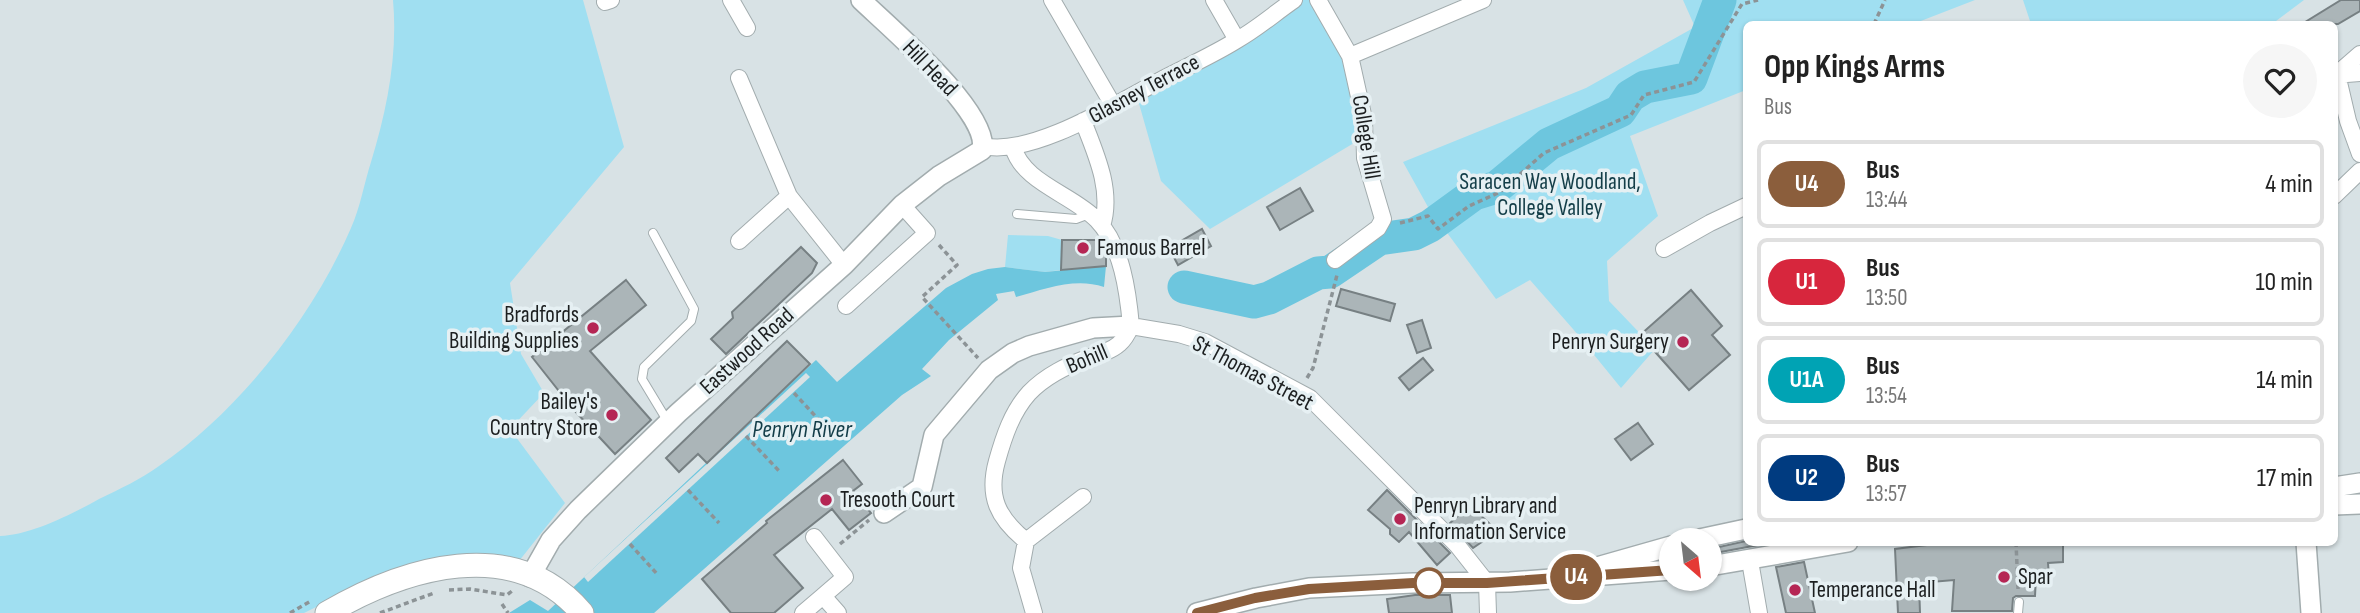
<!DOCTYPE html>
<html lang="en">
<head>
<meta charset="utf-8">
<style>
	body { margin:0; font-family:"Sofia Sans Condensed",sans-serif; background:#f6f6f6; color:#222; height:100vh; display:flex; flex-direction:column; font-size:26px; white-space:nowrap }
	* { box-sizing:border-box; margin:0 }
	p { font-size:23px; color:#767676 }
	.icon { flex:none; width:38px; height:38px; fill:none; stroke:currentColor; stroke-width:2; stroke-linecap:round; stroke-linejoin:round }
	.map { position:relative; flex:1; overflow:hidden }
	.sheet { position:absolute; left:1743px; top:21px; width:595px; height:525px; display:flex; flex-direction:column; background:#fff; border-radius:10px; box-shadow:0 2px 5px #0004 }
	.sheet>* { flex:none }
	.badge { padding:0 14px; border-radius:23px; font-size:24px; line-height:46px }
	.needle { width:46px; rotate:152deg }
	.fabs { position:absolute; left:1659px; top:528px; display:grid; gap:14px }
	.fabs a { display:grid; place-items:center; width:63px; height:63px; border-radius:50%; background:#fff; box-shadow:0 2px 5px #0004; font-size:35px }
	.map>.badge { position:absolute; translate:-50% -50%; box-shadow:0 0 0 4px #fff }
	.round { display:grid; place-items:center; flex:none; width:74px; height:74px; border-radius:37px; background:#f6f6f6 }
	.summary { display:flex; align-items:center; justify-content:space-between; height:119px; padding:0 21px }
	h1 { font-size:33px; font-weight:700; line-height:52px }
	ul { padding:0; list-style:none }
	li { display:flex; align-items:center; gap:21px; height:88px; margin:0 14px 10px; padding:0 7px; border:4px solid #e0e0e0; border-radius:10px }
	li div { flex:1 }
	li b { display:block; font-size:26px }
	li em { font-style:normal }
	li .badge { min-width:77px; font-weight:700; text-align:center }
	.map>svg:first-child { display:block }
	.green { fill:#a0dff1 }
	.water { fill:#6dc6de }
	.pier { fill:#d8e2e5 }
	.lines { fill:none; stroke-linecap:round; stroke-linejoin:round }
	.river { stroke:#6dc6de; stroke-width:33 }
	.building { fill:#abb5b8; stroke:#778083; stroke-width:2 }
	.service-casing { stroke:#a2acae; stroke-width:10 }
	.minor-casing { stroke:#a2acae; stroke-width:18 }
	.tertiary-casing { stroke:#a2acae; stroke-width:22 }
	.secondary-casing { stroke:#a2acae; stroke-width:25 }
	.path { stroke:#8c9396; stroke-width:3.5; stroke-dasharray:5 3.5; stroke-linecap:butt }
	.service { stroke:#fff; stroke-width:8 }
	.minor { stroke:#fff; stroke-width:16 }
	.tertiary { stroke:#fff; stroke-width:19 }
	.secondary { stroke:#fff; stroke-width:23 }
	.line-casing { stroke:#fff; stroke-width:16 }
	.line { stroke:#8b5e3c; stroke-width:10 }
	.poi-dot { fill:#b52654; stroke:#e6f0f3; stroke-width:2.5 }
	.stop-dot { fill:#fff; stroke:#8b5e3c; stroke-width:3.5 }
	.labels { text-anchor:middle; dominant-baseline:central; stroke-width:7; stroke-linejoin:round; paint-order:stroke }
	.street-label { font-size:23px; fill:#1c1f20; stroke:#e6f0f3 }
	.park-label { font-size:23px; fill:#143e48; stroke:#e6f0f3 }
	.poi-label { font-size:23px; fill:#1c1f20; stroke:#e6f0f3; text-anchor:start }
	.water-label { font-size:24px; font-style:italic; fill:#133d48; stroke:#e6f0f3 }
</style>
</head>
<body>
<div class="map">
<svg width="2360" height="613" viewBox="0 0 2360 613">
	<rect width="100%" height="100%" fill="#d8e2e5"/>
	<!-- green -->
	<path class="green" d="M393 0H583L624 147 510 283 521 354 544 393 510 429 565 503 519 561 485 553 444 556 416 562 389 571 304 613H0V536C31 535 72 514 99 499 120 489 141 479 159 466 240 410 312 318 351 228 360 208 364 184 371 162 387 110 398 55 393 0Z
		M1294 0H1318L1350 56 1364 137 1210 229 1161 181 1136 93Z
		M1683 0H1975L1913 24H1746V90L1630 136 1658 216 1607 261 1609 301 1655 349 1621 388 1573 329 1530 280 1496 299 1428 207 1403 162 1586 88 1695 27Z
		M2023 0H2304L2272 24H2031Z
		M1008 235 1048 236 1062 240 1061 270 1045 272 1005 267Z"/>
	<!-- water -->
	<path class="water" d="M1106 266 1104 287C1075 277 1045 289 1016 297L1014 291 996 294 998 300 949 340 922 369 931 376 902 395 654 613H509L530 600 548 611 816 360 837 382 946 288 972 274 988 269 1005 267 1045 272Z"/>
	<!-- pier -->
	<path class="pier" d="M806 373 810 377 588 582 584 577Z"/>
	<g class="lines">
		<!-- river -->
		<path class="river" d="M1184 287 1254 302 1269 298 1318 273 1330 272 1379 239 1414 234 1430 226 1474 194 1497 187 1549 144 1620 111 1630 96 1645 87 1691 78 1720 0"/>
	</g>
	<!-- building -->
	<path class="building" d="M2341 0H2360V11L2338 24H2302Z
		M1300 188 1313 211 1280 230 1267 207Z
		M1202 229 1211 246 1178 265 1169 248Z
		M1062 240H1099L1106 255V266L1061 270Z
		M801 247 817 263 812 273 726 354 711 339 733 318 732 312Z
		M626 280 646 305 590 351 651 420 615 454 574 410 532 357Z
		M1341 289 1395 304 1390 321 1336 306Z
		M1691 290 1722 326 1712 335 1730 355 1689 390 1640 335Z
		M1422 320 1431 348 1417 353 1407 325Z
		M787 341 810 364 707 463 698 454 679 472 666 458Z
		M1423 358 1433 370 1409 390 1399 378Z
		M1638 423 1653 444 1631 460 1615 439Z
		M843 460 862 484 853 491 871 513 849 530 832 509 774 555 803 588 774 613H731L702 579 767 523 766 521Z
		M1387 490 1450 553 1437 565 1409 532 1399 542 1390 534V529L1368 510Z
		M1468 507 1471 510 1473 508 1493 527 1485 535 1486 539 1473 548 1450 523Z
		M1746 541 1774 542 1710 554V549Z
		M1951 542H2063V562L2048 563 2049 577H2036L2035 596H2016L2013 598 2012 611H1952L1954 580 1919 583 1920 613H1898L1895 549Z
		M1804 562 1815 613H1786L1776 567Z
		M1450 595 1452 613H1389L1387 599 1415 595Z"/>
	<g class="lines">
		<defs>
			<path id="service" d="M1017 214 1076 219 1084 216 1088 212
				M653 233 694 309 691 321 644 367 642 379 668 422
				M2018 613 2019 602"/>
			<path id="minor" d="M731 0 747 28
				M1052 0 1113 105
				M1214 0 1237 40
				M1318 0 1350 56 1364 119 1365 158 1383 219 1378 228 1335 260
				M605 2 611 0
				M2360 54 2337 74 2348 121 2360 154
				M1350 56 1483 0
				M2334 75 2360 73
				M739 78 789 196 844 265
				M1083 121C1096 154 1113 191 1102 226
				M983 146C1032 157 1117 103 1161 80 1186 67 1213 55 1237 40 1257 29 1275 13 1294 0
				M1013 147C1023 183 1072 194 1097 220 1122 246 1128 292 1131 326
				M2334 196 2360 171
				M739 241 789 196
				M1664 249 1710 223 1746 206
				M846 306 927 233 902 205
				M1131 326 1179 334 1205 342 1310 398 1457 545 1487 583 1488 613
				M814 537 845 577 823 596
				M1026 541C998 518 987 497 997 461 1004 436 1012 412 1029 393 1046 375 1068 365 1090 357 1100 354 1111 351 1119 344 1125 339 1128 333 1131 326
				M1026 541 1021 568 1034 613
				M1026 541 1083 497
				M1750 561 1759 613
				M803 613 823 596 838 613"/>
			<path id="tertiary" d="M2334 487 2360 483
				M2334 505 2360 504
				M884 513 922 487 934 435 989 370 1013 353 1029 346 1093 328 1131 326
				M1690 541 1746 529
				M2306 542 2311 613
				M1710 566 1848 542
				M1583 571 1671 546
				M530 577 551 540 578 510 678 413 844 265 902 205 939 176 982 150C991 113 888 26 861 0
				M1197 613 1256 598 1309 588 1413 583 1510 582 1671 570"/>
			<path id="secondary" d="M327 613C404 568 514 533 582 613"/>
		</defs>
		<!-- service casing -->
		<use href="#service" class="service-casing"/>
		<!-- minor casing -->
		<use href="#minor" class="minor-casing"/>
		<!-- tertiary casing -->
		<use href="#tertiary" class="tertiary-casing"/>
		<!-- secondary casing -->
		<use href="#secondary" class="secondary-casing"/>
		<!-- path -->
		<path class="path" d="M1874 24 1885 0
			M1400 223 1428 216 1438 229 1469 206 1500 192 1544 153 1631 115 1644 95 1694 82 1742 4 1758 0
			M939 245 957 265 922 297 978 358
			M1746 376V377
			M1307 378 1313 368 1337 275
			M794 393 832 434
			M746 436 781 473
			M688 490 719 523
			M2016 542 2018 589
			M630 544 658 575
			M840 544 869 520
			M449 590 470 589 507 595 512 591
			M502 604 508 613
			M290 613 311 601
			M380 613 434 593"/>
		<!-- service -->
		<use href="#service" class="service"/>
		<!-- minor -->
		<use href="#minor" class="minor"/>
		<!-- tertiary -->
		<use href="#tertiary" class="tertiary"/>
		<!-- secondary -->
		<use href="#secondary" class="secondary"/>
	</g>
	<g class="lines">
		<defs>
			<path id="line" d="M1197 613 1255 598 1309 589 1413 583H1487L1671 570"/>
		</defs>
		<!-- line casing -->
		<use href="#line" class="line-casing"/>
		<!-- line -->
		<use href="#line" class="line"/>
	</g>
	<!-- markers -->
	<g class="poi-dot">
		<circle cx="1083" cy="248" r="7"/>
		<circle cx="593" cy="328" r="7"/>
		<circle cx="1683" cy="342" r="7"/>
		<circle cx="612" cy="415" r="7"/>
		<circle cx="826" cy="500" r="7"/>
		<circle cx="1400" cy="519" r="7"/>
		<circle cx="2004" cy="577" r="7"/>
		<circle cx="1795" cy="590" r="7"/>
	</g>
	<circle class="stop-dot" cx="1429" cy="583" r="14"/>
	<g class="labels">
		<!-- street labels -->
		<g class="street-label">
			<text transform="translate(930 68) rotate(46)">Hill Head</text>
			<text transform="translate(1144 89) rotate(-28)">Glasney Terrace</text>
			<text transform="translate(1366 137) rotate(81)">College Hill</text>
			<text transform="translate(747 351) rotate(-42)">Eastwood Road</text>
			<text transform="translate(1087 359) rotate(-23)">Bohill</text>
			<text transform="translate(1253 373) rotate(28)">St Thomas Street</text>
		</g>
		<!-- park labels -->
		<g class="park-label">
			<text x="1550" y="182">Saracen Way Woodland,<tspan x="1550" dy="26">College Valley</tspan></text>
		</g>
		<!-- poi labels -->
		<g class="poi-label">
			<text x="1097" y="248">Famous Barrel</text>
			<text x="579" y="315" text-anchor="end">Bradfords<tspan x="579" dy="26">Building Supplies</tspan></text>
			<text x="1669" y="342" text-anchor="end">Penryn Surgery</text>
			<text x="598" y="402" text-anchor="end">Bailey's<tspan x="598" dy="26">Country Store</tspan></text>
			<text x="840" y="500">Tresooth Court</text>
			<text x="1414" y="506">Penryn Library and<tspan x="1414" dy="26">Information Service</tspan></text>
			<text x="2018" y="577">Spar</text>
			<text x="1809" y="590">Temperance Hall</text>
		</g>
		<!-- water labels -->
		<g class="water-label">
			<text x="802" y="429">Penryn River</text>
		</g>
	</g>
</svg>
<div class="fabs">
<a><svg class="needle" viewBox="-14 -14 28 28"><path d="M0-13l5 13h-10z" fill="#e53935"/><path d="M0 13l5-13h-10z" fill="#767676"/></svg></a>
</div>
<b class="badge" style="left:1576px;top:577px;background:#8b5e3c;color:#fff">U4</b>
<section class="sheet">
<div class="summary"><div><h1>Opp Kings Arms</h1><p>Bus</p></div><a class="round"><svg class="icon" aria-label="heart" viewBox="0 0 24 24"><path d="M12 20l-8-8c-3-5 5-10 8-4 3-6 11-1 8 4z"/></svg></a></div>
<ul>
<li><span class="badge" style="background:#8b5e3c;color:#fff">U4</span><div><b>Bus</b><p>13:44</p></div><em>4 min</em></li>
<li><span class="badge" style="background:#d7263d;color:#fff">U1</span><div><b>Bus</b><p>13:50</p></div><em>10 min</em></li>
<li><span class="badge" style="background:#00a3b4;color:#fff">U1A</span><div><b>Bus</b><p>13:54</p></div><em>14 min</em></li>
<li><span class="badge" style="background:#003b80;color:#fff">U2</span><div><b>Bus</b><p>13:57</p></div><em>17 min</em></li>
</ul>
</section>
</div>
</body>
</html>
